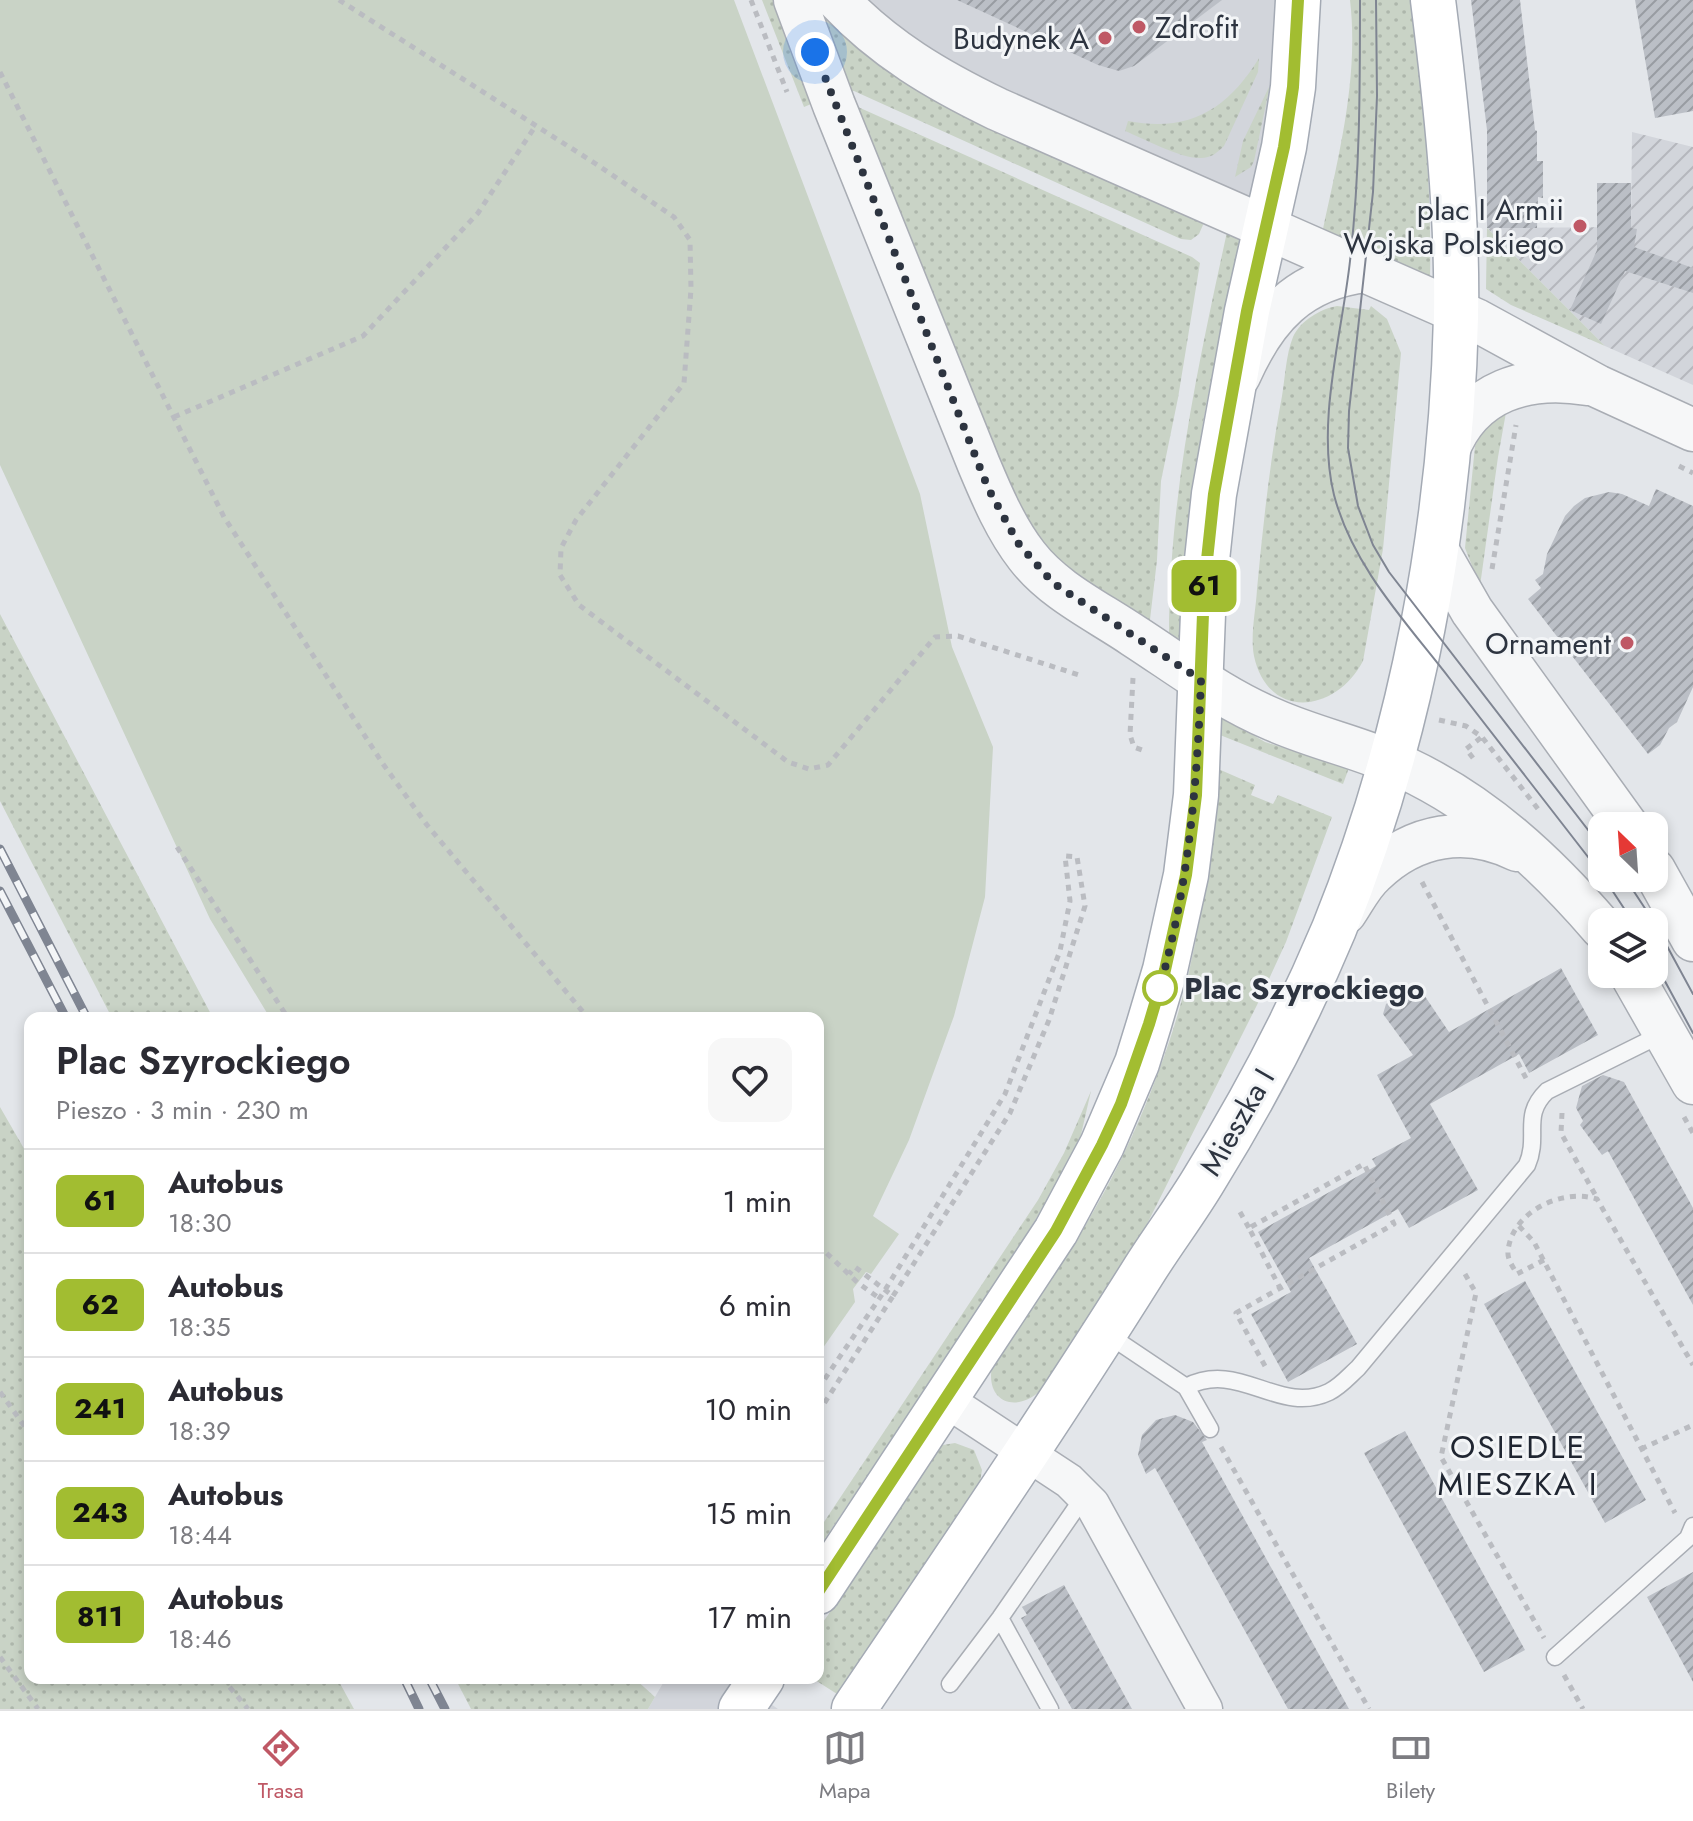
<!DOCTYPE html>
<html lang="pl">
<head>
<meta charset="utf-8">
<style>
	body { margin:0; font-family:Jost,sans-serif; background:#f7f7f7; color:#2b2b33; height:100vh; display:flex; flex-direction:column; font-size:30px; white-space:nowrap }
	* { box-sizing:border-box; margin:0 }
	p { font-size:26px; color:#7c7c81 }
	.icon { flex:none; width:44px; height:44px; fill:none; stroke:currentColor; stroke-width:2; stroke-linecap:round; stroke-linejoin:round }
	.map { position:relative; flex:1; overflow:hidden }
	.side { position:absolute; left:24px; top:1012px; width:800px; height:672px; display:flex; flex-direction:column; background:#fff; border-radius:16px; box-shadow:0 4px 12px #0003 }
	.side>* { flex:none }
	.badge { padding:0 16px; border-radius:12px; font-size:28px; line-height:52px }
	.needle { width:52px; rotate:335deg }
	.tools { position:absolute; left:1588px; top:812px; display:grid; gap:16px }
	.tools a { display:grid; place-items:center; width:80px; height:80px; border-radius:16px; background:#fff; box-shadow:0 4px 12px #0003; font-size:40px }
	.you { position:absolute; width:40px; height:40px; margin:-20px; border:6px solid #fff; border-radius:50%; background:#1a73e8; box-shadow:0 0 0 12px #1a73e833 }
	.map>.badge { position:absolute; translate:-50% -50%; box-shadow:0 0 0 4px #fff }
	.round { display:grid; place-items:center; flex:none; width:84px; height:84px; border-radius:16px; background:#f7f7f7 }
	.overview { display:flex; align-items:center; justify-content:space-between; height:136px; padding:0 32px }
	h1 { font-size:38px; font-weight:600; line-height:60px }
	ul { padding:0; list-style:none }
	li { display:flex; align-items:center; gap:24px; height:104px; padding:0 32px; border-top:2px solid #e1e1e2 }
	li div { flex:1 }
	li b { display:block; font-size:30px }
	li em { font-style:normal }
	li .badge { min-width:88px; font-weight:700; text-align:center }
	.tabs { display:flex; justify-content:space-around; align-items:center; height:112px; border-top:2px solid #e1e1e2; background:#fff; font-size:22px; color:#7c7c81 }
	.tabs a { display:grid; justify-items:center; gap:4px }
	.tabs .on { color:#bf5865 }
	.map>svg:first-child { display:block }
	.built { fill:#d2d5db }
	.industrial { fill:url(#industrial-furrows) }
	.grass { fill:url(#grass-dots) }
	.garden { fill:#c9d3c6 }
	.building { fill:url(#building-hatch) }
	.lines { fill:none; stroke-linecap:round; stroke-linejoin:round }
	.service-casing { stroke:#a9adb4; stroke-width:19 }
	.minor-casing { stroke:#a9adb4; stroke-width:37 }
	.tertiary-casing { stroke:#a9adb4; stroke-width:45 }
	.primary-casing { stroke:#a4aab4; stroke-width:47 }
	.path { stroke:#babcc1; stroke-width:5; stroke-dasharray:6 6; stroke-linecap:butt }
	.service { stroke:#f6f7f8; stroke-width:16 }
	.minor { stroke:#f6f7f8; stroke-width:34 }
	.tertiary { stroke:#f6f7f8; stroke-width:42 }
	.primary { stroke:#fff; stroke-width:44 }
	.tram { stroke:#7f8592; stroke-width:2 }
	.rail-casing { stroke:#7f8592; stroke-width:9 }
	.rail { stroke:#f3f5f7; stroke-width:6; stroke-dasharray:18; stroke-linecap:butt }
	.line-casing { stroke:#fff; stroke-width:18 }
	.line { stroke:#a2bd31; stroke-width:12 }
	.walk { stroke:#2d3440; stroke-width:8; stroke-dasharray:0 14.4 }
	.poi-dot { fill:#bf5865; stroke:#f3f5f7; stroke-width:3 }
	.stop-dot { fill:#fff; stroke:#a2bd31; stroke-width:4 }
	.labels { text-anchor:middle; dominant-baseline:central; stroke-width:6; stroke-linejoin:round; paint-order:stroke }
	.poi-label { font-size:30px; fill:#2d3440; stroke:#f3f5f7; text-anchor:end }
	.stop-label { font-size:30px; font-weight:bold; fill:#2d3440; stroke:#f3f5f7; text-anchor:start }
	.street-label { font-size:30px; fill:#2d3440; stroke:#f3f5f7 }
	.neighbourhood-label { font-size:32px; letter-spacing:2px; fill:#1f2531; stroke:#f3f5f7 }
</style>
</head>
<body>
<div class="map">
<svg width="1693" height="1709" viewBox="0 0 1693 1709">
	<defs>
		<pattern id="industrial-furrows" width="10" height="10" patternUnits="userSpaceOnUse" patternTransform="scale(2)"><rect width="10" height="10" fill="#d2d5db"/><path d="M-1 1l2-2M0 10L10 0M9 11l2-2" fill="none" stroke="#b5b7bd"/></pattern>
		<pattern id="grass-dots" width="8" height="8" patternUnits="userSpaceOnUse" patternTransform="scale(2)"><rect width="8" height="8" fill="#c9d3c6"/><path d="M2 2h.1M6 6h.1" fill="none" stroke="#adb6ab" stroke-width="1.8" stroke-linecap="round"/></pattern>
		<pattern id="building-hatch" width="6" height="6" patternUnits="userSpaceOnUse" patternTransform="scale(2)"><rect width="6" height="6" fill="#bbbfc6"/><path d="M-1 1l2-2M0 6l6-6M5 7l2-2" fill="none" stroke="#989ca2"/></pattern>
	</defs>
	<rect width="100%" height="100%" fill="#e3e6ea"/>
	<!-- built -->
	<path class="built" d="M847 0H1289L1260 216 974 88Z
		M666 1678H734L778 1709H648Z"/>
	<!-- industrial -->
	<path class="industrial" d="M1632 132 1693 147V385L1605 346 1487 228 1631 227Z"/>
	<!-- grass -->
	<path class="grass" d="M762 0H777L816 102 804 107Z
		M802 0H828L1206 218 1199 234 1191 240 1181 239 854 91 840 93Z
		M1350 0H1411C1423 93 1432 185 1430 279L1376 255V243L1344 240 1323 229C1339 154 1359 77 1350 0Z
		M1259 58 1258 72 1224 146C1217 153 1211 158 1201 158 1181 159 1145 139 1125 131L1128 121C1189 133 1228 109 1259 58Z
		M1270 85 1254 161 1251 167 1235 177 1243 141Z
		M858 107 1192 257 1200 263 1178 398 1161 481 1157 560 1149 628C1103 594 1055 564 1020 518L848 110Z
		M1487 228 1605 346 1511 305 1486 289Z
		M1227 232 1244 238C1228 306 1210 374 1200 443 1190 508 1184 573 1180 639L1169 635C1169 498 1198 365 1227 232Z
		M1337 306 1369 310 1371 306 1387 319 1401 353 1383 549 1363 661C1336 713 1268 721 1254 656 1250 635 1256 610 1257 589 1263 525 1270 460 1282 396 1285 378 1286 354 1293 337 1300 321 1320 309 1337 306Z
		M1507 407 1498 457 1480 586 1465 548 1475 446 1484 428Z
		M0 614 213 1018H112L0 801Z
		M1222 717 1265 742 1349 768 1343 784 1220 735Z
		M1216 768 1255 785 1251 795 1273 804 1278 795 1332 817 1286 942 1257 1005 1139 1240 1041 1390C1016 1414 985 1402 992 1366 1025 1318 1060 1270 1089 1219 1132 1147 1172 1049 1190 967 1205 901 1211 835 1216 768Z
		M1091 1091 1080 1139 1066 1170 1003 1272 818 1549V1534L822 1525 1038 1200 1064 1153Z
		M0 1107 30 1159V1678H337L354 1709H0Z
		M955 1443 974 1450 982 1470 980 1482 837 1694 812 1678H818V1629L848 1587 934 1452 943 1445Z
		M455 1678H634L655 1697 648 1709H471Z"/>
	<!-- garden -->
	<path class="garden" d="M0 0H734L920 494 952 647 993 747 985 897 954 1016 909 1140 873 1216 899 1234 871 1274 866 1272 853 1289 855 1302 818 1355V1018H270L210 919 0 465Z"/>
	<!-- building -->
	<path class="building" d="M957 0H1222L1134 66 1119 71 1098 65Z
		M1471 0H1520L1535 130 1537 131V161H1543V198L1538 197 1537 228H1487V130Z
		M1635 0H1693V111L1655 118Z
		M1597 183H1631V228L1637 229 1634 247 1693 268V293L1625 271 1601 324 1570 310 1597 250Z
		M1656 489 1693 506V687L1677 722 1669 728 1660 745 1648 754 1528 599 1541 588 1535 580 1543 574 1547 554 1565 516 1574 506 1585 498 1609 492 1622 494 1649 506Z
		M1561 968 1598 1035 1529 1073 1519 1054 1430 1104 1478 1190 1409 1228 1398 1209 1309 1258 1357 1344 1288 1382 1251 1314 1291 1292 1258 1232 1376 1166 1372 1159 1411 1138 1377 1075 1413 1055 1383 1014 1386 1004 1416 983 1449 1032Z
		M1603 1075 1624 1082 1693 1208V1305L1608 1151 1602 1155 1580 1125 1583 1121 1576 1108 1582 1086Z
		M1525 1281 1646 1500 1605 1523 1484 1304Z
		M1175 1415 1193 1422 1207 1440 1202 1442 1349 1709H1288L1155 1468 1146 1474 1138 1455 1142 1435 1156 1420Z
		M1405 1431 1525 1650 1484 1672 1364 1453Z
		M1693 1572V1682L1647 1597Z
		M1064 1585 1132 1709H1072L1021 1618 1027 1615 1022 1607Z"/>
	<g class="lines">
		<defs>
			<path id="service" d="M1107 1334 1186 1387C1239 1359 1279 1416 1329 1392 1341 1386 1349 1376 1358 1368L1527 1165C1540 1135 1521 1116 1547 1091L1664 1033
				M1186 1387 1210 1429
				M1000 1618 1050 1709
				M1555 1657 1688 1538 1693 1526
				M950 1684 1000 1618 1085 1495"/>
			<path id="minor" d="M946 1400 1069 1481 1092 1504 1205 1709"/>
			<path id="tertiary" d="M795 0 834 105 979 465C992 496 1006 529 1027 556 1054 591 1097 611 1134 636 1179 665 1223 699 1274 720 1317 739 1363 748 1405 768 1484 805 1546 863 1602 928
				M838 0C884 49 937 80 997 109L1476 320 1597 386 1693 430
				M1239 376C1265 317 1299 279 1366 271
				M1448 451C1471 390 1528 374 1588 384
				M1436 548 1472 611 1627 826
				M1654 870 1693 940
				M1345 913C1354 900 1362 883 1374 873 1414 834 1467 825 1517 850
				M1631 974 1693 1083"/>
			<path id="primary" d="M818 1592 1056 1231 1102 1145 1137 1063 1149 1024 1165 970 1186 875 1196 795 1204 588 1214 494 1247 311 1284 147 1293 87 1298 0
				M741 1709 762 1678
				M854 1709C952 1564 1050 1420 1143 1272 1163 1240 1186 1210 1205 1178 1254 1099 1298 1015 1334 929 1412 736 1451 525 1456 317 1458 213 1446 103 1433 0"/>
		</defs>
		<!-- service casing -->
		<use href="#service" class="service-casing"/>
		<!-- minor casing -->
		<use href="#minor" class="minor-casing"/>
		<!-- tertiary casing -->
		<use href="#tertiary" class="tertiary-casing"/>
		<!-- primary casing -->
		<use href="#primary" class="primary-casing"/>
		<!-- path -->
		<path class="path" d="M339 0 596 164 674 217 690 240 691 289 684 383 576 520 561 548 560 575 579 605 788 762 809 769 828 765 935 637 958 636 1079 675
			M751 0 787 92
			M0 72 224 517 383 764 427 825 588 1018
			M174 417 363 336 478 213 536 125
			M1679 466 1693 473
			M1492 569 1516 425
			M1133 678 1130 735 1134 747 1145 751
			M1439 720 1466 726 1482 737 1538 809
			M1473 758 1466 749 1482 737
			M177 847 288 1018
			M1422 882 1528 1082
			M1562 1113 1561 1133 1597 1198
			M1684 1117 1693 1133
			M1240 1212 1249 1228
			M1519 1226 1534 1242 1675 1513
			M818 1245 858 1283 879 1298
			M1544 1260 1517 1274C1513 1267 1507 1259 1508 1251 1512 1211 1563 1188 1597 1199L1693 1365
			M1465 1274 1476 1293 1441 1457 1544 1638
			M1265 1366 1236 1313 1394 1224 1364 1164 1249 1228 1280 1288
			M818 1389 885 1290 1005 1094 1060 951 1070 901 1065 856 1077 857 1085 906 1049 1020 1010 1113 893 1296
			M0 1392 30 1434
			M818 1413 893 1296 855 1267 849 1274
			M1221 1447 1369 1709
			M1641 1449 1693 1425
			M0 1657 38 1709
			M1564 1675 1583 1709
			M222 1678 248 1709"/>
		<!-- service -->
		<use href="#service" class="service"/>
		<!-- minor -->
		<use href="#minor" class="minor"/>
		<!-- tertiary -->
		<use href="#tertiary" class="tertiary"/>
		<!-- primary -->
		<use href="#primary" class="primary"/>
		<!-- tram -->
		<path class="tram" d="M1360 0C1360 87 1360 174 1350 261 1342 334 1316 422 1334 495 1353 567 1406 622 1450 679 1501 744 1551 810 1602 875
			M1376 0 1377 96 1373 192 1349 411 1348 448 1358 506 1373 545 1389 572 1602 848
			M1604 878 1633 922
			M1625 878 1654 922
			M1654 922 1693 994
			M1654 961 1693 1033"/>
		<defs>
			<path id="rail" d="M0 849 87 1018
				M0 891 66 1018
				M404 1678 419 1709
				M429 1678 445 1709"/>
		</defs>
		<!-- rail casing -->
		<use href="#rail" class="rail-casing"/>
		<!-- rail -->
		<use href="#rail" class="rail"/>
	</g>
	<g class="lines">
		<defs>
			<path id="line" d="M818 1592 1056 1231 1102 1145 1121 1104 1149 1024 1165 970 1186 875 1196 795 1204 588 1214 494 1247 311 1284 147 1293 87 1298 0"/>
		</defs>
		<!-- line casing -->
		<use href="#line" class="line-casing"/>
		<!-- line -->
		<use href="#line" class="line"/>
		<!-- walk -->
		<path class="walk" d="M815 52 988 488 1018 543 1053 583 1201 680C1197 788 1188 893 1157 997L1160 988"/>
	</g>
	<!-- markers -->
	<g class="poi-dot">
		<circle cx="1139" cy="27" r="8"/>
		<circle cx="1105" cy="38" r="8"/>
		<circle cx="1580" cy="226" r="8"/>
		<circle cx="1627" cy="643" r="8"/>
	</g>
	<circle class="stop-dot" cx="1160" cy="988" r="16"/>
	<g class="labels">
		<!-- poi labels -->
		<g class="poi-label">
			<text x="1155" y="27" text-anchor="start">Zdrofit</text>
			<text x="1089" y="38">Budynek A</text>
			<text x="1564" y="209">plac I Armii<tspan x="1564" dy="34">Wojska Polskiego</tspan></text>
			<text x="1611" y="643">Ornament</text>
		</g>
		<!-- stop labels -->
		<g class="stop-label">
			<text x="1184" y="988">Plac Szyrockiego</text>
		</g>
		<!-- street labels -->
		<g class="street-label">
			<text transform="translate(1237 1122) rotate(-60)">Mieszka I</text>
		</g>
		<!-- neighbourhood labels -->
		<g class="neighbourhood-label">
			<text x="1518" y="1447">OSIEDLE<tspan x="1518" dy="37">MIESZKA I</tspan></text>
		</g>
	</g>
</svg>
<div class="tools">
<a><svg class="needle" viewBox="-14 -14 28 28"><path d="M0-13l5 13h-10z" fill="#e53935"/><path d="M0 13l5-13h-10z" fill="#7c7c81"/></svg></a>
<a><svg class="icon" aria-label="layers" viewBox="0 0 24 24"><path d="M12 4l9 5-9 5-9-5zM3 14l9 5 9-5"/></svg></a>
</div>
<div class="you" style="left:815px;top:52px"></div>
<b class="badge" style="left:1204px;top:586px;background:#a2bd31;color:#111">61</b>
<section class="side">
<div class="overview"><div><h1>Plac Szyrockiego</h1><p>Pieszo · 3 min · 230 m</p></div><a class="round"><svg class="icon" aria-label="heart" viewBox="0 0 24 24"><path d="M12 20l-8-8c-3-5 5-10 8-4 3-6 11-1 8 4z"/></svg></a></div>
<ul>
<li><span class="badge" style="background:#a2bd31;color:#111">61</span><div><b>Autobus</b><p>18:30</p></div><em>1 min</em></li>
<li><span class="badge" style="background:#a2bd31;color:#111">62</span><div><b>Autobus</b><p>18:35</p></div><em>6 min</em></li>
<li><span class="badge" style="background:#a2bd31;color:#111">241</span><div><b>Autobus</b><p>18:39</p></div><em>10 min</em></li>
<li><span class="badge" style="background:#a2bd31;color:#111">243</span><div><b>Autobus</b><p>18:44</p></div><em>15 min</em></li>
<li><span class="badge" style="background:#a2bd31;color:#111">811</span><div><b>Autobus</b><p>18:46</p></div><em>17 min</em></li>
</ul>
</section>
</div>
<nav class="tabs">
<a class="on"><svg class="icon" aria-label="directions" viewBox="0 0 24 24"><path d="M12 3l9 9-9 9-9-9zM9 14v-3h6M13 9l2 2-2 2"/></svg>Trasa</a>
<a><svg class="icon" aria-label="map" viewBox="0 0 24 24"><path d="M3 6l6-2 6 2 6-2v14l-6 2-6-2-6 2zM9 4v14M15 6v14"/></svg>Mapa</a>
<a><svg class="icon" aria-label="tickets" viewBox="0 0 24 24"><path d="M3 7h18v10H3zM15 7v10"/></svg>Bilety</a>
</nav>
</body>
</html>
